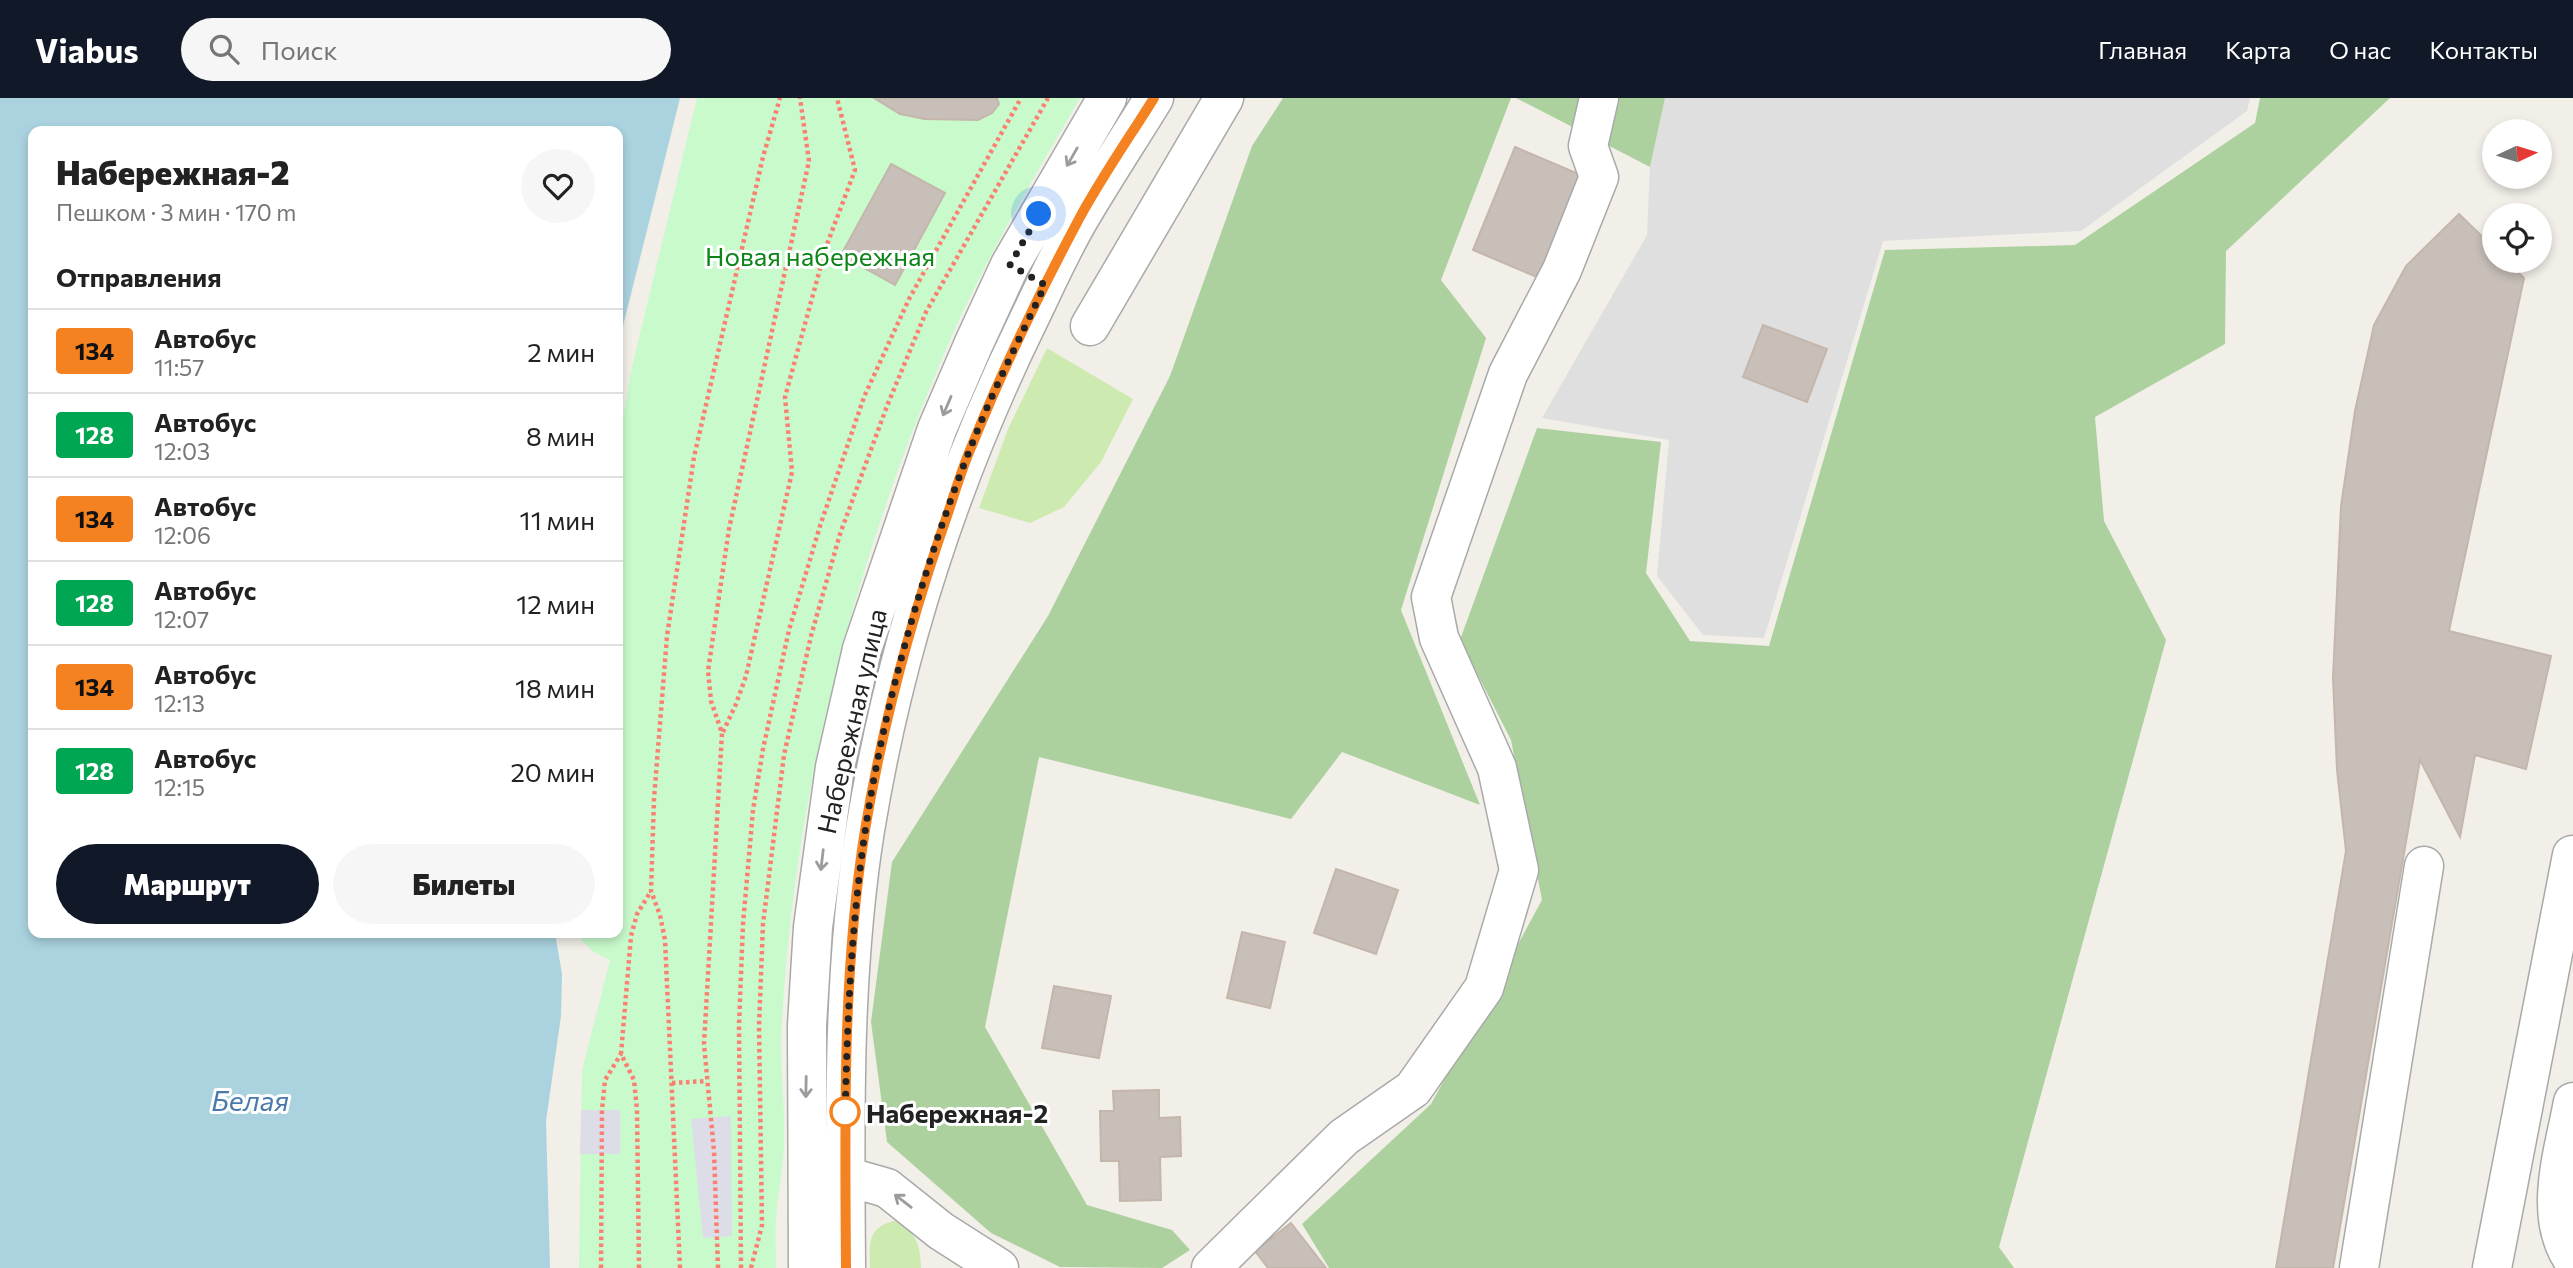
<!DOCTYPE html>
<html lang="ru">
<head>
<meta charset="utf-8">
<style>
	body { margin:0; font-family:Commissioner,sans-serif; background:#f6f6f6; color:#222; height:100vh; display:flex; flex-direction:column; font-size:26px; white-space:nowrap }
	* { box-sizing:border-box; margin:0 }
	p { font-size:23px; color:#767676 }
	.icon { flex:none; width:38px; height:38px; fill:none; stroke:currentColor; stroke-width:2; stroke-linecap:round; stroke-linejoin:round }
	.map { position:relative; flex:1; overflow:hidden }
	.drawer { position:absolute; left:28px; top:28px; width:595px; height:812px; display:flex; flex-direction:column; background:#fff; border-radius:14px; box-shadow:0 4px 10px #0003 }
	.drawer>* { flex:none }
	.badge { padding:0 14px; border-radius:5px; font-size:24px; line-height:46px }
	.needle { width:46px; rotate:86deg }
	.tools { position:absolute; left:2482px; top:21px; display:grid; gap:14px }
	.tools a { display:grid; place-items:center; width:70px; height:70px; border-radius:50%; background:#fff; box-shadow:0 4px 10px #0003; font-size:35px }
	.you { position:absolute; width:35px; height:35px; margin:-18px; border:5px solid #fff; border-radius:50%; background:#1a73e8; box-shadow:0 0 0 10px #1a73e833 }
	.map>.badge { position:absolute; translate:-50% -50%; box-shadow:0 0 0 4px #fff }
	h2 { padding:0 28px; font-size:26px; line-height:63px }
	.round { display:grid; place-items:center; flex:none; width:74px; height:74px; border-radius:37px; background:#f6f6f6 }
	.summary { display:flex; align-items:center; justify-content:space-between; height:119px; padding:0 28px }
	h1 { font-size:33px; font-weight:800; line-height:52px }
	.primary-button { display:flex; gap:14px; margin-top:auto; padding:14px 28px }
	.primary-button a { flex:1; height:80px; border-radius:42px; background:#111827; color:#fff; font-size:28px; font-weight:800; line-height:80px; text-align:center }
	.primary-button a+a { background:#f6f6f6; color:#222 }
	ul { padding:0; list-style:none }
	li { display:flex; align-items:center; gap:21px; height:84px; padding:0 28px; border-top:2px solid #e0e0e0 }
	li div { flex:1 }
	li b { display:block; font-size:26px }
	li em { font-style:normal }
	li .badge { min-width:77px; font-weight:700; text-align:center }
	header { display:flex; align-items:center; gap:42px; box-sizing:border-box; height:98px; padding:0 35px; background:#111827; color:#fff }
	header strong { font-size:33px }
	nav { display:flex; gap:38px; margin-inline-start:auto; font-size:24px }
	.search { width:490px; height:63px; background:#f6f6f6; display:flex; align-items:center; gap:18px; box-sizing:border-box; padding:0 24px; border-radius:38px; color:#767676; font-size:26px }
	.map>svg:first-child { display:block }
	.residential { fill:#e0dfdf }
	.grass { fill:#cdebb0 }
	.forest { fill:#add19e }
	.park { fill:#c8facc }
	.plaza { fill:#dddde8 }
	.water { fill:#aad3df }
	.building { fill:#c7bfb8; stroke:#c4b6ab; stroke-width:2 }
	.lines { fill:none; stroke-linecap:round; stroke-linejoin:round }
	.minor-casing { stroke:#a9a9a9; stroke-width:41 }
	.path { stroke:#fa8072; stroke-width:4.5; stroke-dasharray:3.5 3.5; stroke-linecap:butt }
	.minor { stroke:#fff; stroke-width:38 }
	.oneway { stroke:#9c9c9c }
	.line-casing { stroke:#fff; stroke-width:16 }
	.line { stroke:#f58220; stroke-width:10 }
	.walk { stroke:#222; stroke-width:7; stroke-dasharray:0 12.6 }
	.stop-dot { fill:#fff; stroke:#f58220; stroke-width:3.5 }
	.labels { text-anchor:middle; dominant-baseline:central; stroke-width:6; stroke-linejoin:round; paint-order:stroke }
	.park-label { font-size:26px; fill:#0c8416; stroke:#fff }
	.street-label { font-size:26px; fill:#222; stroke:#fff }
	.stop-label { font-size:26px; font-weight:bold; fill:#222; stroke:#fff; text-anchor:start }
	.water-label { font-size:28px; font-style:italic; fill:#4a7aab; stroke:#fff }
</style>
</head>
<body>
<header>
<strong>Viabus</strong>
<div class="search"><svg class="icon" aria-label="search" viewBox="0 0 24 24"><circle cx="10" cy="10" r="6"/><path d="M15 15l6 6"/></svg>Поиск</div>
<nav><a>Главная</a><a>Карта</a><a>О нас</a><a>Контакты</a></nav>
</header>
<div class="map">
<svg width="2573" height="1170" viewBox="0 0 2573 1170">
	<rect width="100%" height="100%" fill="#f2efe9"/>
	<!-- residential -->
	<path class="residential" d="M1665 0H2250L2247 13 2081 133 1883 143 1764 540 1703 537 1657 478 1669 342 1542 320 1647 137 1650 69Z"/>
	<!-- grass -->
	<path class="grass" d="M1047 250 1133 301 1101 364 1064 409 1030 425 979 410 1008 331Z
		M898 1122C917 1139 920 1145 921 1170H870C869 1143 868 1128 898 1122Z"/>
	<!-- forest -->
	<path class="forest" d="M1283 0H1511L1441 182 1486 240 1401 512 1480 707 1342 654 1291 721 1039 659 985 929 1087 1107 1172 1132 1190 1152 1162 1170 1060 1169 991 1135 887 1044 871 924 892 764 1048 518 1170 278 1252 48Z
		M1516 0H1665L1650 69Z
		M2260 0H2390L2226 153 2225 246 2095 319 2104 423 2166 542 1999 1149 2014 1170H1329L1302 1126 1431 1006 1542 802 1511 642 1460 542 1537 330 1661 344 1646 475 1690 543 1769 548 1885 152 2075 147 2255 25Z"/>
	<!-- park -->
	<path class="park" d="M697 0H1080C1036 76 990 153 954 233 858 450 795 686 782 924 779 963 785 1002 784 1041 784 1067 778 1094 776 1121 775 1137 776 1154 776 1170H579L582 973 610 862 593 854 575 835H618V350L631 273Z"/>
	<!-- plaza -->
	<path class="plaza" d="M581 1012H620V1056H580Z
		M731 1018 732 1138 703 1140 691 1021Z"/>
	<!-- water -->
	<path class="water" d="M0 0H680L618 248V33H33V835H555L562 876 561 918 546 1023 550 1170H0Z"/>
	<!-- building -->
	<path class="building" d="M874 0H997L999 6 992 15 978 22 925 21 900 16Z
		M1515 49 1581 77 1539 180 1473 152Z
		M891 66 945 95 895 187 841 157Z
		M2459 116 2494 150V163H2507L2524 180 2449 533 2551 558 2526 671 2475 657 2460 739 2420 662 2333 1170H2276L2346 753 2337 672 2333 580 2341 408 2355 313 2374 227 2406 168Z
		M1763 227 1827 251 1807 304 1743 279Z
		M1336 771 1398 792 1376 856 1314 835Z
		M1242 834 1285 844 1270 910 1227 900Z
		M1054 888 1111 898 1099 960 1042 950Z
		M1159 992V1020L1180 1019 1181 1058 1160 1059 1161 1102 1120 1103 1119 1063H1101L1100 1013H1114L1113 993Z
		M1291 1125 1326 1170H1268L1255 1153Z"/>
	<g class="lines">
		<defs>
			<path id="minor" d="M1090 228 1224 0
				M2573 1004C2564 1053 2542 1117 2573 1162
				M845 1078 887 1090 941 1133 999 1170
				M808 1170 807 927 813 829 835 669 862 551 937 331 974 245 1010 167 1107 0
				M846 1170C845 1024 842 876 865 732 894 555 950 382 1029 221 1046 186 1062 149 1082 116 1105 77 1130 39 1154 0
				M1211 1170 1344 1039 1413 991 1484 890 1519 772 1497 670 1439 540 1431 499 1508 276 1562 172 1599 79 1588 48 1599 0
				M2359 1170 2424 768
				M2492 1170 2572 757"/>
		</defs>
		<!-- minor casing -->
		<use href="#minor" class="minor-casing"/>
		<!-- path -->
		<path class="path" d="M723 634 736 606 746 578 792 374 785 299 826 149 855 72 837 0
			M672 985 707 983
			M601 1170 602 1012 605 982 621 956
			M639 1170 637 1012 634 982 621 956 631 838 637 816 651 793
			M680 1170 665 842 660 817 651 793 654 701 667 538 694 359 763 59 780 0
			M718 1170 714 1053 704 946 722 635 711 603 708 573 729 431 809 63 800 0
			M741 1170 739 927 743 826 753 712 763 651 789 532 820 428 864 299 909 201 1021 0
			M751 1170 762 1127 759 928 763 826 784 657 811 538 840 436 887 308 926 214 1048 0"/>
		<!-- minor -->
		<use href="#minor" class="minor"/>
	</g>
	<!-- one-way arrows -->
	<defs><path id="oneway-shaft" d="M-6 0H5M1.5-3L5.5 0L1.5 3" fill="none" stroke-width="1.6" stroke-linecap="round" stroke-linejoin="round" transform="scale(1.75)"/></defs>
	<g class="oneway">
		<use href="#oneway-shaft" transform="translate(1072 59) rotate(120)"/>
		<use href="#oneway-shaft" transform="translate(947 308) rotate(113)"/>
		<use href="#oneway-shaft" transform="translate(822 762) rotate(97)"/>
		<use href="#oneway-shaft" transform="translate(806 989) rotate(91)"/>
		<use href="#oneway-shaft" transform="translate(903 1103) rotate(-142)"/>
	</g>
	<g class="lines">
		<defs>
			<path id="line" d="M846 1170C845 1024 842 876 865 732 883 624 912 518 948 415 956 391 963 367 973 345 1004 268 1040 194 1079 121 1101 80 1129 40 1154 0"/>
		</defs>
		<!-- line casing -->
		<use href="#line" class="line-casing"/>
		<!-- line -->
		<use href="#line" class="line"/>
		<!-- walk -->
		<path class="walk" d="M845 1014V1024C847 927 851 830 865 734 884 605 924 467 972 346 993 292 1020 240 1045 187L1010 167 1039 116"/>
	</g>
	<!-- markers -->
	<circle class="stop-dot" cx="845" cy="1014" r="14"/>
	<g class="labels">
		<!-- park labels -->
		<g class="park-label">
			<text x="820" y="157">Новая набережная</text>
		</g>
		<!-- street labels -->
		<g class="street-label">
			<text transform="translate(851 623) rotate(-77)">Набережная улица</text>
		</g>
		<!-- stop labels -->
		<g class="stop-label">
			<text x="866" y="1014">Набережная-2</text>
		</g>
		<!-- water labels -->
		<g class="water-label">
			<text x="250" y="1002">Белая</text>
		</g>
	</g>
</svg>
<div class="tools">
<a><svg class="needle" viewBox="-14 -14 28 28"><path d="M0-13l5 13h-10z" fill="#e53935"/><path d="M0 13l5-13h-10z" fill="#767676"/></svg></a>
<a><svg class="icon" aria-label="locate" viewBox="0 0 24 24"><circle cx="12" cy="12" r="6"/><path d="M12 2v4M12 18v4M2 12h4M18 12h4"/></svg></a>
</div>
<div class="you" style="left:1039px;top:116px"></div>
<section class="drawer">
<div class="summary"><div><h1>Набережная-2</h1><p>Пешком · 3 мин · 170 m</p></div><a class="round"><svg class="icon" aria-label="heart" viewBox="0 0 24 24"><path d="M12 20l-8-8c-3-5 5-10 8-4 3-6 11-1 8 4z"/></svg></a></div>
<h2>Отправления</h2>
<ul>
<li><span class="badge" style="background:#f58220;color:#111">134</span><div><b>Автобус</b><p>11:57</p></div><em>2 мин</em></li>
<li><span class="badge" style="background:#00a651;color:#fff">128</span><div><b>Автобус</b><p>12:03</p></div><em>8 мин</em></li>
<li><span class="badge" style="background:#f58220;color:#111">134</span><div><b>Автобус</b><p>12:06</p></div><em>11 мин</em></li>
<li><span class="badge" style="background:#00a651;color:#fff">128</span><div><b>Автобус</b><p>12:07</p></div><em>12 мин</em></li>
<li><span class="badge" style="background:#f58220;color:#111">134</span><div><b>Автобус</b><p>12:13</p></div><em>18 мин</em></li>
<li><span class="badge" style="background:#00a651;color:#fff">128</span><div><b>Автобус</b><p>12:15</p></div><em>20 мин</em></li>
</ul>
<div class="primary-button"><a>Маршрут</a><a>Билеты</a></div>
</section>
</div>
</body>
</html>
